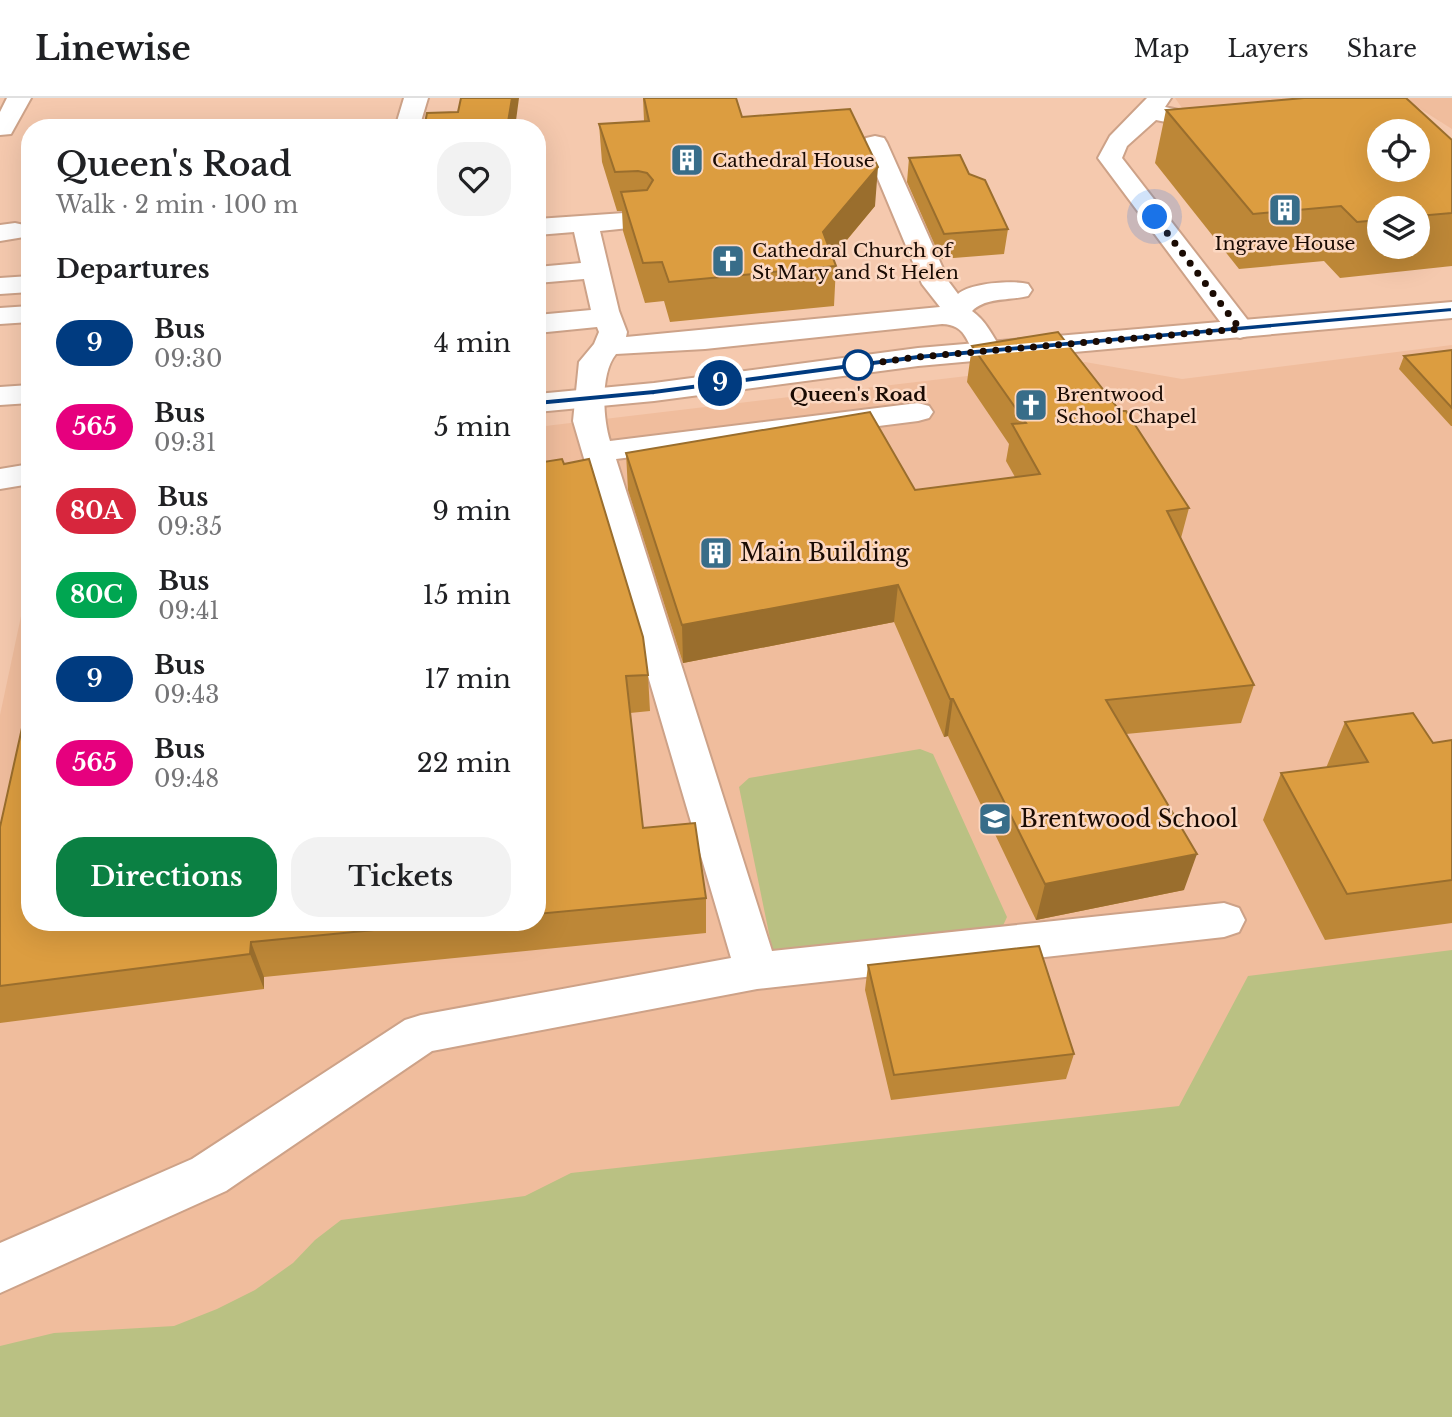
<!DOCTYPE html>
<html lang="en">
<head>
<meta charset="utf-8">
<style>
	body { margin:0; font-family:"Libre Baskerville",serif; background:#f2f2f2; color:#202124; height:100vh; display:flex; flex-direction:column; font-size:26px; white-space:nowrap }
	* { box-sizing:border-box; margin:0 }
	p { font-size:23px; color:#757577 }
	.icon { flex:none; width:38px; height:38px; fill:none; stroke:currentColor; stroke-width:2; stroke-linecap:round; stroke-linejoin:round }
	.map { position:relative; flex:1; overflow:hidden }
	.sheet { position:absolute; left:21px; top:21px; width:525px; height:812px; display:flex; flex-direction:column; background:#fff; border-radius:28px; box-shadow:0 7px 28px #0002 }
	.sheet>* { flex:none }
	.badge { padding:0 14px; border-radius:23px; font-size:24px; line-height:46px }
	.controls { position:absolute; left:1367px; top:21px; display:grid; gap:14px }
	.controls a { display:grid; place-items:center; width:63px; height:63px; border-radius:50%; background:#fff; box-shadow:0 7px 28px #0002; font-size:35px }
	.you { position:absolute; width:35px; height:35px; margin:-18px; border:5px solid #fff; border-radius:50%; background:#1a73e8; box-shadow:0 0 0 10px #1a73e833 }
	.map>.badge { position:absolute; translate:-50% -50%; box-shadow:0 0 0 4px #fff }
	h2 { padding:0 35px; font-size:26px; line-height:63px }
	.round { display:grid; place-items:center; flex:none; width:74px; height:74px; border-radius:28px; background:#f2f2f2 }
	.overview { display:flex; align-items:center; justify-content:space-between; height:119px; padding:0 35px }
	h1 { font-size:33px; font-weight:600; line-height:52px }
	.action { display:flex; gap:14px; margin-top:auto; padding:14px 35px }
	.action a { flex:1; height:80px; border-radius:28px; background:#0b8043; color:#fff; font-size:28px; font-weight:600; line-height:80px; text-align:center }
	.action a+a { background:#f2f2f2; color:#202124 }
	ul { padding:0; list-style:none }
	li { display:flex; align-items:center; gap:21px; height:84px; padding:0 35px }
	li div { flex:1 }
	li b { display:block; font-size:26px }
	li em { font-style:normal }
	li .badge { min-width:77px; font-weight:700; text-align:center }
	header { display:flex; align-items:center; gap:42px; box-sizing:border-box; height:98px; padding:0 35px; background:#fff; border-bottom:2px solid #e0e0e0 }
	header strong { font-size:33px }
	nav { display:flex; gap:38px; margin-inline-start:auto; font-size:24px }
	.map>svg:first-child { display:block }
	.built { fill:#f0bd9d }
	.green { fill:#bac183 }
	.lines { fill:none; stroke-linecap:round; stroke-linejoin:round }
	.minor-casing { stroke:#cda288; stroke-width:4 }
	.major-casing { stroke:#cda288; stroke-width:4 }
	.minor { fill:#fff; fill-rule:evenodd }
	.major { fill:#fff; fill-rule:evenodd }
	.wall { fill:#bd8737; fill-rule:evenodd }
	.shaded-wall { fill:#9a6e2d }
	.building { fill:#dc9d40; stroke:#9a6e2d; stroke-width:2; fill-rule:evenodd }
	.line { fill:#003b80; stroke:#fff; stroke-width:2 }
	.walk { stroke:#1a0b03; stroke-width:7; stroke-dasharray:0 12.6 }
	.stop-dot { fill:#fff; stroke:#003b80; stroke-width:3.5 }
	.labels { text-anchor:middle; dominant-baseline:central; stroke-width:5; stroke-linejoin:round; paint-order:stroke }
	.far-poi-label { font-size:19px; fill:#1a0b03; stroke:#fcd8c2; text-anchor:start }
	.far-stop-label { font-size:19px; font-weight:bold; fill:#1a0b03; stroke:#fcd8c2 }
	.poi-label { font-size:23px; fill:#1a0b03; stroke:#fcd8c2; text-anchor:start }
</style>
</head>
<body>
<header>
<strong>Linewise</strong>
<nav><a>Map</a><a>Layers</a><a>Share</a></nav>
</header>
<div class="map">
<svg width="1452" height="1319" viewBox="0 0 1452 1319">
	<rect width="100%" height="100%" fill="#f5c9ae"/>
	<!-- built -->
	<path class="built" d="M1175 0H1452V31L1414 7 1254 20 1218 18 1182 10Z
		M1452 247V1319H0V617L30 476V824H537V329L1085 264 1182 281Z"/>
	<!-- green -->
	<path class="green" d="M920 651 933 656 1007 819 1000 834 783 859 772 850 739 689 749 680Z
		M1452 852V1319H0V1248L54 1235 174 1228 217 1211 255 1192 293 1165 315 1142 341 1122 525 1098 571 1075 1179 1008 1248 878Z"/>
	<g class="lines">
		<defs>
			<path id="minor" d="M7 0H31L11 36 0 37V14Z
				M1147 0H1171L1165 9 1224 22 1228 27 1224 32 1216 34 1156 22 1127 48 1122 60 1250 225 1254 231 1250 237 1240 240 1230 237 1098 60 1110 38Z
				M875 38 884 40 887 45 949 184 958 196C970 185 1013 182 1028 186L1032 192 1028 198C1008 203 987 199 972 213 986 223 993 238 1002 253L997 259 987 262 977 259C965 242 966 227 942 226L705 251 616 256C600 275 603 321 610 343L918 305 929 308 933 314 929 320 918 323 616 361 772 853 1224 805 1239 810 1245 822 1239 834 1224 839 757 891 432 953 226 1093 0 1195V1145L192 1061 405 922 421 917 731 860 573 323 579 264 594 246 599 234 597 229 537 235V217L591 212 584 181 537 185V169L581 165 574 134 537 137V121L639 114 648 116 652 122 648 128 600 133 619 213 627 234 626 239 940 209 922 186 863 45 866 40Z
				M15 125 24 127 28 133 24 139 0 143V127Z
				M30 178V194L0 196V180Z
				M30 208V224L0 226V210Z
				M30 287V305L0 307V289Z"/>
			<path id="major" d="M404 0H428L419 30H395Z
				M1452 204V220L918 268 654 303 537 314V296L654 285 918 250Z
				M30 366V386L0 391V371Z"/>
		</defs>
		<!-- minor casing -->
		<use href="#minor" class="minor-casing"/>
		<!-- major casing -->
		<use href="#major" class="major-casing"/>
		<!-- minor -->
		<use href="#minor" class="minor"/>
		<!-- major -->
		<use href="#major" class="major"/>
	</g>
	<!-- wall -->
	<path class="wall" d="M643 0H736L742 19 875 108 833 159 836 168 834 208 670 224 664 203 645 205 623 133 622 113H617L602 64 599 26 644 23Z
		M1166 12 1452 42V168L1340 180 1324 163 1239 171 1155 65ZM1379 110H1418V149H1379Z
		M909 60 969 76 1008 131 1004 156 941 161 907 84Z
		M972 248 1189 410 1181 440 1254 587 1241 625 1126 636 1184 792 1036 822 948 638 944 639 894 524 683 565 628 392 626 355 915 392 1015 379 1006 363 1009 346 967 284Z
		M1452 252V328H1451L1399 271 1404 258Z
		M537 365 648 577 650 613 630 615 643 730 706 800V835L264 879V891L0 925V729L30 824H537Z
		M1345 624 1433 645 1452 642V825L1325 842 1263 722 1281 675 1326 670Z
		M868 867 1074 956 1066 981 891 1002 865 892Z"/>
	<!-- shaded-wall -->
	<path class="shaded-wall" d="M512 0H519L515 30H507Z
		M878 69 875 108 824 169 823 134Z
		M898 487 894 524 683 565 682 527Z
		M950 601H953L948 638 944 639Z
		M1197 756 1184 792 1036 822 1045 786Z
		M251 844 264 879V891L250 856Z"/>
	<!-- building -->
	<path class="building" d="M461 0H512L507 30H424L427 15 458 14Z
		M644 0H736L742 19 850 11 878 69 823 134 836 168 669 184 662 164 643 165 621 94 647 92 653 82 647 75 638 73 615 74 599 26 649 23Z
		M1304 0H1406L1452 42V115L1418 118V110H1379V122L1357 124 1341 108 1253 116 1166 12ZM1379 33H1418V72H1379Z
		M960 57 969 76 985 82 1008 131 944 136 909 60Z
		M1058 234 1120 313H1126L1189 410 1167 413 1254 587 1106 602 1197 756 1045 786 953 601H950L898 487 682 527 626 355 870 314 915 392 1040 376 1012 326 1026 325 972 248Z
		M1452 252V310L1404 258Z
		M562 361 564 366 589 361 643 539 648 577 626 578 643 730 695 725 706 800 537 816V365Z
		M30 594V824H456L251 844 250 856 0 888V729Z
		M1413 615 1433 645 1452 642V782L1347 796 1281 675 1368 664 1345 624Z
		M1039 848 1074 956 894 977 868 867Z"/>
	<!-- line -->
	<path class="line" d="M1452 209V214L918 262 654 297 537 308 532 305 537 302 654 291 918 256Z"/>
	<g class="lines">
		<!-- walk -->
		<path class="walk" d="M858 267 918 259 1240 231 1155 119"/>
	</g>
	<!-- icons -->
	<defs>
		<symbol id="building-square" viewBox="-11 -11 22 22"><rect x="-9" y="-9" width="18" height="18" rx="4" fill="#386d89" stroke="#fcd8c2"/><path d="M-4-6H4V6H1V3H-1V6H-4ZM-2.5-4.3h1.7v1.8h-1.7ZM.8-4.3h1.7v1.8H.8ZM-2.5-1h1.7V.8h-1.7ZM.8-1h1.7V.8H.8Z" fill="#fff"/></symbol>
		<symbol id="church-square" viewBox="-11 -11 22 22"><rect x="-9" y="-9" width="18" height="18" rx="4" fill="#386d89" stroke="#fcd8c2"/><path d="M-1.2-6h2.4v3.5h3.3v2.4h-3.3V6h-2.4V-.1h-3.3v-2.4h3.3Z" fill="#fff"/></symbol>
		<symbol id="school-square" viewBox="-11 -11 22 22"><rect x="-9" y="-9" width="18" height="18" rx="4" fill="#386d89" stroke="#fcd8c2"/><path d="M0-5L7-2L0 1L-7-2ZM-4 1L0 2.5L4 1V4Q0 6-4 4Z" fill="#fff"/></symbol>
	</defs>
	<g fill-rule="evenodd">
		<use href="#building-square" x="668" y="43" width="38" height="38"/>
		<use href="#building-square" x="1266" y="93" width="38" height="38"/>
		<use href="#church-square" x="709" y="144" width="38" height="38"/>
		<use href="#church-square" x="1012" y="288" width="38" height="38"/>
		<use href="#building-square" x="697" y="436" width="38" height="38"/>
		<use href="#school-square" x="976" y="702" width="38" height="38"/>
	</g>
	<!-- markers -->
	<circle class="stop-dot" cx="858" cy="267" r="14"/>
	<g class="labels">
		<!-- far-poi labels -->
		<g class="far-poi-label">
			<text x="712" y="62">Cathedral House</text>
			<text x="1285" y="145" text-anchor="middle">Ingrave House</text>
			<text x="752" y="152">Cathedral Church of<tspan x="752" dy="22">St Mary and St Helen</tspan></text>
			<text x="1056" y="296">Brentwood<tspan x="1056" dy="22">School Chapel</tspan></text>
		</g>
		<!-- far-stop labels -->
		<g class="far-stop-label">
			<text x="858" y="296">Queen's Road</text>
		</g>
		<!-- poi labels -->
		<g class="poi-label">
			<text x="740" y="455">Main Building</text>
			<text x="1020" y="721">Brentwood School</text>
		</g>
	</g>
</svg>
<div class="controls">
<a><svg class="icon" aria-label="locate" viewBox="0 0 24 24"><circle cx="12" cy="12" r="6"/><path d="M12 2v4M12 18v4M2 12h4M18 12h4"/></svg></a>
<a><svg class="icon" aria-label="layers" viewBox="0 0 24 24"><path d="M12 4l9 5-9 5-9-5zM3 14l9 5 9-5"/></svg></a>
</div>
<div class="you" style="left:1155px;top:119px"></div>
<b class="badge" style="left:720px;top:285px;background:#003b80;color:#fff">9</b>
<section class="sheet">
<div class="overview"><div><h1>Queen's Road</h1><p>Walk · 2 min · 100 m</p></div><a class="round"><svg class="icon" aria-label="heart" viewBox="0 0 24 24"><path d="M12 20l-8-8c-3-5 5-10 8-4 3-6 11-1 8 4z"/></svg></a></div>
<h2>Departures</h2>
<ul>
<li><span class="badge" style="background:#003b80;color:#fff">9</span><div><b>Bus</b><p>09:30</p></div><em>4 min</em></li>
<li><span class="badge" style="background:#e6007e;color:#fff">565</span><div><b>Bus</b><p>09:31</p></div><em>5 min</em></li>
<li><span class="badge" style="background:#d7263d;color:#fff">80A</span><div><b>Bus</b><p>09:35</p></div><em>9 min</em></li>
<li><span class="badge" style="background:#00a651;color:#fff">80C</span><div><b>Bus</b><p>09:41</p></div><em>15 min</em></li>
<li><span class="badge" style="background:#003b80;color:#fff">9</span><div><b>Bus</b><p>09:43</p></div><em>17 min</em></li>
<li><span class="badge" style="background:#e6007e;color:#fff">565</span><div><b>Bus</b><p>09:48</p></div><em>22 min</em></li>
</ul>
<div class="action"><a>Directions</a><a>Tickets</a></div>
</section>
</div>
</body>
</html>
